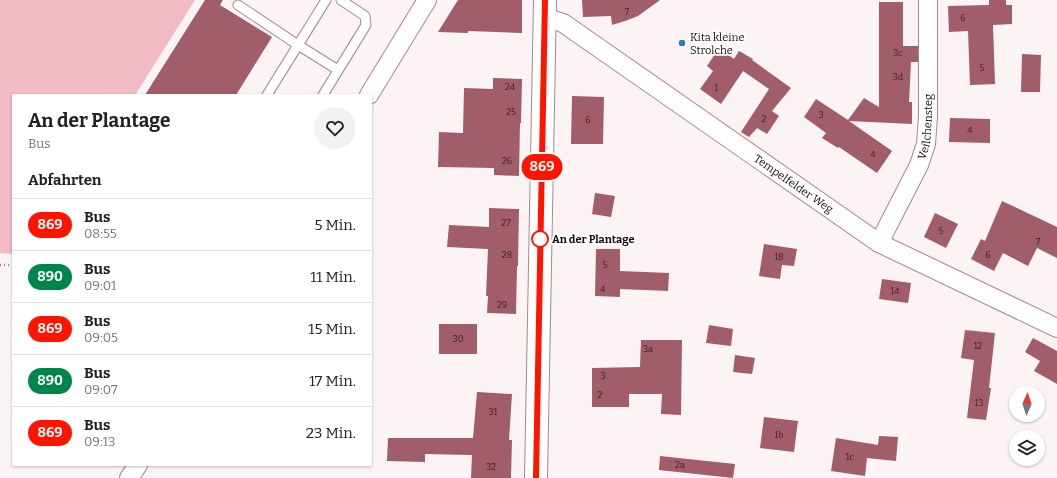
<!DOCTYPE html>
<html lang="de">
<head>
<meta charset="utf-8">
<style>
	body { margin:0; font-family:Bitter,serif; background:#f2f2f2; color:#222; height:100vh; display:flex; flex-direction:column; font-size:15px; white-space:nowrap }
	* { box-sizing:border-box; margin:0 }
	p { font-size:13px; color:#767676 }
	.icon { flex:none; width:22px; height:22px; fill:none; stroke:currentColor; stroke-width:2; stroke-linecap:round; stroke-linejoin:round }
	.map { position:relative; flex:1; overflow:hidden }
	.details { position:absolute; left:12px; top:94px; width:360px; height:372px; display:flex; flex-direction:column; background:#fff; border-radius:0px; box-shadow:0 1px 3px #0004 }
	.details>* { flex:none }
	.badge { padding:0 8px; border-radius:13px; font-size:14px; line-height:26px }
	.needle { width:26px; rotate:3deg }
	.buttons { position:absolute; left:1009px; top:386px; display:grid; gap:8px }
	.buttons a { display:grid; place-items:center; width:36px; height:36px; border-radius:50%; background:#fff; box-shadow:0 1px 3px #0004; font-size:20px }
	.map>.badge { position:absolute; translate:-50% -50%; box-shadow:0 0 0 2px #fff }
	h2 { padding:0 16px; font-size:15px; line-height:36px }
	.round { display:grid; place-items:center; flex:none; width:42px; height:42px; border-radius:21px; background:#f2f2f2 }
	.headline { display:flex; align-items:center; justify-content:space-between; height:68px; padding:0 16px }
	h1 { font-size:19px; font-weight:700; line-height:30px }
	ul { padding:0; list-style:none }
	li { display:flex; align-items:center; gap:12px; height:52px; padding:0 16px; border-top:1px solid #e0e0e0 }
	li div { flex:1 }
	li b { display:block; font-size:15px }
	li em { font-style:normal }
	li .badge { min-width:44px; font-weight:700; text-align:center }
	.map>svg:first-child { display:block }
	.green { fill:#f2bac2 }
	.building { fill:#a15d6a }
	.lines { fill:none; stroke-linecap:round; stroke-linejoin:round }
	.lane-casing { stroke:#ad858b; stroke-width:11 }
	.street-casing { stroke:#ad858b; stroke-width:20 }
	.secondary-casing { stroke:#ad858b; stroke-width:24 }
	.path { stroke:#928688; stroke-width:2.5; stroke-dasharray:1 3; stroke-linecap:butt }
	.lane { stroke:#fff; stroke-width:9 }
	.street { stroke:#fff; stroke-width:18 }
	.secondary { stroke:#fff; stroke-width:22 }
	.line-casing { stroke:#fff; stroke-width:9 }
	.line { stroke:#ff1400; stroke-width:6 }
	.poi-dot { fill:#2b7eae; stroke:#fff; stroke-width:1.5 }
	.stop-dot { fill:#fff; stroke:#ff1400; stroke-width:2 }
	.labels { text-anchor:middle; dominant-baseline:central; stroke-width:3.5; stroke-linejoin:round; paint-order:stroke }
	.number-label { font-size:9px; fill:#3a1f24 }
	.poi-label { font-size:11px; fill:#180a0d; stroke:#fff; text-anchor:start }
	.street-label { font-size:11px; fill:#180a0d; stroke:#fff }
	.stop-label { font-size:11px; font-weight:bold; fill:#180a0d; stroke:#fff; text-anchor:start }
</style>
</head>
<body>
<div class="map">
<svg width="1057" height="478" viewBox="0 0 1057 478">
	<rect width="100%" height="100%" fill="#fcf3f4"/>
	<!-- green -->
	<path class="green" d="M0 0H195L135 95H13V254L0 253Z"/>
	<!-- building -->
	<path class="building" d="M205 0H223L220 5 272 37 236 95H145Z
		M458 0H522V33L468 31V33L438 32Z
		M582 0H660L638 16 625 21 612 25 611 16 583 17Z
		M989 0H1006V5H1012V24L993 25 995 84 970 85 968 31 949 32 948 6 989 5Z
		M879 2H903V46H918V62H911L909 102H912V124L849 121 892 151 877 173 839 147 838 148 822 138 826 133 804 117 816 99 848 120 864 98 879 107Z
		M719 48 734 59 739 51 753 59 752 60 791 88 772 111 779 116 767 134 757 128 749 137 741 132 769 89 743 71 721 104 700 89 713 71 707 66Z
		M1022 54 1041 55 1040 92H1021Z
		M493 78 522 79 521 123H520L519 176 494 175V168L438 167 439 132 463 133 464 88 493 89Z
		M572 96 604 97 603 144H571Z
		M950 118 990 119V143L949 142Z
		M595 193 615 196 611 217 592 214Z
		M1002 201 1057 227V258L1037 248 1028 266 1003 253 994 271 971 259 981 239 985 241Z
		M489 208 519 209 518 266H517L516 314 487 313 488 296H486L488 249 447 247 449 225 489 227Z
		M935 213 958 224 946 248 924 237Z
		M764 244 797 249 794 266 782 265 780 279 759 276Z
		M596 249H620V271L669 273 668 291 620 289V297L595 296Z
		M882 279 911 283 908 303 879 299Z
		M439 324H477V354H439Z
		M709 325 733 329 731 346 706 343Z
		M965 330 995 333 989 388H991L986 420 967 418 974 360 961 358Z
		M1033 338 1057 351V384L1034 371 1040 361 1025 352Z
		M641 340H682L681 415 661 414 662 394H629V407H592V368L640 367Z
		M735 355 755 358 752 374 733 372Z
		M477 392 512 394 509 440H512L511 478H471L472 455 425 454V462L387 461 388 438H473Z
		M764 417 798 421 794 452 760 448Z
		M879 436 898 437 896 461 867 458 865 476 831 471 836 438 878 445Z
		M660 456 735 464 733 478 659 470Z"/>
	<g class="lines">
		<defs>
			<path id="lane" d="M238 5 298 45 338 70
				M267 95 326 0
				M323 95 366 25 365 16 341 0"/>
			<g id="street">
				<path id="s1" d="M544 17 563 23 879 243 1057 328"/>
				<path d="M369 95 427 0"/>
				<path id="s2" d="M879 243 919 165 926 144 928 116V0"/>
				<path d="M129 478 138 465"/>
			</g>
			<path id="secondary" d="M536 478 545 0"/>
		</defs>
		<!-- lane casing -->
		<use href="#lane" class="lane-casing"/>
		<!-- street casing -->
		<use href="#street" class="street-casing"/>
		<!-- secondary casing -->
		<use href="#secondary" class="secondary-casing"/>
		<!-- path -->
		<path class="path" d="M0 265H13"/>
		<!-- lane -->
		<use href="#lane" class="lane"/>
		<!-- street -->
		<use href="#street" class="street"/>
		<!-- secondary -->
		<use href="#secondary" class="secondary"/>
	</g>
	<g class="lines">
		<defs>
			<path id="line" d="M536 478 545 0"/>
		</defs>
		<!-- line casing -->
		<use href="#line" class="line-casing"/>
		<!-- line -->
		<use href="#line" class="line"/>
	</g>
	<!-- markers -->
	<circle class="poi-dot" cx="682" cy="43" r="4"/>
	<circle class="stop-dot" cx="540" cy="239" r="8"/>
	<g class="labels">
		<!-- number labels -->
		<g class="number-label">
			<text x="627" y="12">7</text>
			<text x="963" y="18">6</text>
			<text x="898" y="53">3c</text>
			<text x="982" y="68">5</text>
			<text x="898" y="77">3d</text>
			<text x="510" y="87">24</text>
			<text x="716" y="88">1</text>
			<text x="511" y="112">25</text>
			<text x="821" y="115">3</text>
			<text x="764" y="119">2</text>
			<text x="588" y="120">6</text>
			<text x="970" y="130">4</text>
			<text x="873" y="154">4</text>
			<text x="507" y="161">26</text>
			<text x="506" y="223">27</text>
			<text x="941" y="231">5</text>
			<text x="1038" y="242">7</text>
			<text x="507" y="255">28</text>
			<text x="988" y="255">6</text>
			<text x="779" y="257">18</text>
			<text x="605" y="265">5</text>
			<text x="603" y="289">4</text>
			<text x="895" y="291">14</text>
			<text x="502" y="305">29</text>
			<text x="458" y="339">30</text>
			<text x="978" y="346">12</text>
			<text x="648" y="349">3a</text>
			<text x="603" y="376">3</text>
			<text x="600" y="395">2</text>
			<text x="979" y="403">13</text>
			<text x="493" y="412">31</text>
			<text x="779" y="435">1b</text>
			<text x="850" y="457">1c</text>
			<text x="680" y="465">2a</text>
			<text x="491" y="467">32</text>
		</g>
		<!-- poi labels -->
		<g class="poi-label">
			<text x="690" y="37">Kita kleine<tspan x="690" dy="13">Strolche</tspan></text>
		</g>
		<!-- street labels -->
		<g class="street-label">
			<text stroke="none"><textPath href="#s2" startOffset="127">Veilchensteg</textPath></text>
			<text stroke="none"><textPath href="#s1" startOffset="301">Tempelfelder Weg</textPath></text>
		</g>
		<!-- stop labels -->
		<g class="stop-label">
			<text x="552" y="239">An der Plantage</text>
		</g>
	</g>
</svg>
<div class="buttons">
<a><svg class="needle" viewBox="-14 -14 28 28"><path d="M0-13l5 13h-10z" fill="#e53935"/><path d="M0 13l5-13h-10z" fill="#767676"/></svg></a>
<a><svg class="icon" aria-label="layers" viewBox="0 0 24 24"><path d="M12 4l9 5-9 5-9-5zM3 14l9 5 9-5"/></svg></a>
</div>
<b class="badge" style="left:542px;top:167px;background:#ff1400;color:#fff">869</b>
<section class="details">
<div class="headline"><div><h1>An der Plantage</h1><p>Bus</p></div><a class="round"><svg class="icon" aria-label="heart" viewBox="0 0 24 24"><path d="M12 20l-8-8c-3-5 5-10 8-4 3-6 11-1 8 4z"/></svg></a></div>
<h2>Abfahrten</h2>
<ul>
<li><span class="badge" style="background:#ff1400;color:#fff">869</span><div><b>Bus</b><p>08:55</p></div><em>5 Min.</em></li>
<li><span class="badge" style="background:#00854a;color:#fff">890</span><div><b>Bus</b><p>09:01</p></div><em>11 Min.</em></li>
<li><span class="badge" style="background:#ff1400;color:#fff">869</span><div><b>Bus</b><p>09:05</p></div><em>15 Min.</em></li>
<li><span class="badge" style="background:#00854a;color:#fff">890</span><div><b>Bus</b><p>09:07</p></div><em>17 Min.</em></li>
<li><span class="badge" style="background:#ff1400;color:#fff">869</span><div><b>Bus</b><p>09:13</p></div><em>23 Min.</em></li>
</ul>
</section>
</div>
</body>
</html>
